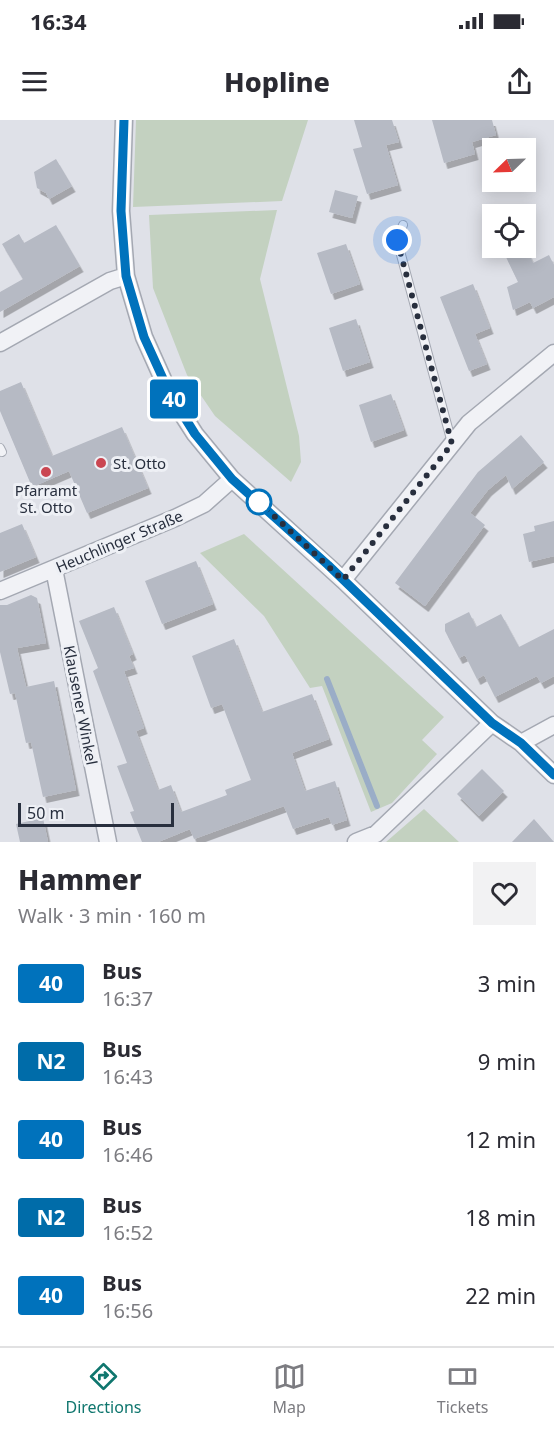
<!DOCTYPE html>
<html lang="en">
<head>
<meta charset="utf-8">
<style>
	body { margin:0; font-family:"Noto Sans",sans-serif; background:#f2f2f3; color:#2b2b33; height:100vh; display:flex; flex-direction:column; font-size:22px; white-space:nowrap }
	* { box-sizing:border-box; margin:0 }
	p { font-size:20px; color:#7c7c81 }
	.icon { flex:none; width:33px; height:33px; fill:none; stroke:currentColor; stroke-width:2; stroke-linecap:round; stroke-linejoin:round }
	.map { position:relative; height:722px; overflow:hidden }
	.panel { display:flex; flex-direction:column; background:#fff; flex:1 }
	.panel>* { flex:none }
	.badge { padding:0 12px; border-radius:4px; font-size:21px; line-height:39px }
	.needle { width:39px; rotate:247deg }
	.tools { position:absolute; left:482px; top:18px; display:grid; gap:12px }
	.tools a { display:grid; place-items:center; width:54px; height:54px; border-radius:0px; background:#fff; box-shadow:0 3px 15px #0003; font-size:30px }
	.scale { position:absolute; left:18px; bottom:15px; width:156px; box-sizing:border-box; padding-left:6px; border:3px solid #282f3e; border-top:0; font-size:16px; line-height:21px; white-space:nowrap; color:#282f3e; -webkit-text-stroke:4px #eef0f5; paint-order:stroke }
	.you { position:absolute; width:30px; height:30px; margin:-15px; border:4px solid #fff; border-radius:50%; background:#1a73e8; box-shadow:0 0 0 9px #1a73e833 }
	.map>.badge { position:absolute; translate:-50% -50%; box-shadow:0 0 0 3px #fff }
	.round { display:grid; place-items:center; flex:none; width:63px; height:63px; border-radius:0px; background:#f2f2f3 }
	.headline { display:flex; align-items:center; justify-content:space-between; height:102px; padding:0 18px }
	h1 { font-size:28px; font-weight:800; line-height:45px }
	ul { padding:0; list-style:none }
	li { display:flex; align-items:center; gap:18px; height:78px; padding:0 18px }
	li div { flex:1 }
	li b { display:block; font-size:22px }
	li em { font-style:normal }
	li .badge { min-width:66px; font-weight:700; text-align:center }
	.status { display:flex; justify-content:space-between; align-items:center; height:42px; padding:0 30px; background:#fff; direction:ltr }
	.status svg { height:16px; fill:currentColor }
	header { display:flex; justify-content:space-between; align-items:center; height:78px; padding:0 18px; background:#fff; font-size:27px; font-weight:800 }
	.dock { display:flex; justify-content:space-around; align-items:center; height:84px; border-top:2px solid #e1e1e2; background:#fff; font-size:16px; color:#7c7c81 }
	.dock a { display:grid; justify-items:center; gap:3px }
	.dock .current { color:#0f766e }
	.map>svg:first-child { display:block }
	.green { fill:#c3d1c0 }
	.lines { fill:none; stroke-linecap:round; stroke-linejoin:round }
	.stream { stroke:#9aadc7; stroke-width:6 }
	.building { fill:#b6bac4; filter:url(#shadow) }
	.service-casing { stroke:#a4a8b2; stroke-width:10 }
	.minor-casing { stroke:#a4a8b2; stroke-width:19 }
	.service { stroke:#f1f2f6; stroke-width:8 }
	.minor { stroke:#f1f2f6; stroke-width:16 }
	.line-casing { stroke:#fff; stroke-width:14 }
	.line { stroke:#0072bc; stroke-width:9 }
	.walk { stroke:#282f3e; stroke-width:6; stroke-dasharray:0 10.8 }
	.poi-dot { fill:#ca4651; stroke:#eef0f5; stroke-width:2 }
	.stop-dot { fill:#fff; stroke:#0072bc; stroke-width:3 }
	.labels { text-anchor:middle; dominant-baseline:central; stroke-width:6; stroke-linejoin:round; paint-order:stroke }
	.poi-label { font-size:15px; fill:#282f3e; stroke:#eef0f5; text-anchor:start }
	.street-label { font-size:15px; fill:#282f3e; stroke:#eef0f5 }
</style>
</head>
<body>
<div class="status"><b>16:34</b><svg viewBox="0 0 49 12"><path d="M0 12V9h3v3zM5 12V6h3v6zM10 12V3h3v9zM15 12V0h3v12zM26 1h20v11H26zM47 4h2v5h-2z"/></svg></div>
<header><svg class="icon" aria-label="menu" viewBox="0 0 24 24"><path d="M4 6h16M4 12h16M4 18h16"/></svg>Hopline<svg class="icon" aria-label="share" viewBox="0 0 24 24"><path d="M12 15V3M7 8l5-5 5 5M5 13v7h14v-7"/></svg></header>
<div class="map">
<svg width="554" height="722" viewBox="0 0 554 722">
	<defs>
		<filter id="shadow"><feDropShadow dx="3.5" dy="6" stdDeviation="0" flood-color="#0004"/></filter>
	</defs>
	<rect width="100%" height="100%" fill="#dfe1e8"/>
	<!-- green -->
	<path class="green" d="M136 0H308L282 81 133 87Z
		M277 90 260 159 299 316 301 342 291 362 215 296 187 255 153 168 149 95Z
		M244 414 444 597 422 620 437 634 392 683 371 692 322 566 310 568 264 496 200 433Z
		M424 689 459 722H386Z"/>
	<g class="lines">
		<!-- stream -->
		<path class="stream" d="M327 559 377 686"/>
	</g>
	<!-- building -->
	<path class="building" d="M354 0H392L399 22 386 25 398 65 367 74 353 29 362 27Z
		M432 0H492L496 15 472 22 475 34 444 43Z
		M56 39 72 66 49 79 46 73 37 68 34 52Z
		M335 70 358 76 352 98 329 92Z
		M56 105 80 146 0 192V172L23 159 2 124 19 114 24 123Z
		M346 124 360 164 331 174 317 133Z
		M506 128H526L533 143 549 135 554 145V177L533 188 530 182 513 190 507 167 518 162 505 135 508 133Z
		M473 164 490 208 475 214 487 244 469 251 440 177Z
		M356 199 370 242 343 251 329 208Z
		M21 262 52 336 122 307 148 368 87 393 69 351 32 367 0 291V271Z
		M391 274 404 310 371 322 359 285Z
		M521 315 544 342 512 369 506 355 488 370 470 393 485 405 425 486 395 463 478 352Z
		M554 401V436L529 442 523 414 535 411 534 406Z
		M22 404 36 437 0 452V413Z
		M196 441 213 484 162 504 145 461Z
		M31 475 37 478 46 523 17 528 26 567 54 561 76 670 43 677 31 622 26 623 15 573 10 574 0 532V485H7Z
		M114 487 133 534 129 536 134 548 124 551 144 608 136 611 158 670 171 665 181 692 227 675 225 670 251 660 222 584 211 588 192 536 234 519 262 592 312 574 329 619 292 633 305 671 335 661 347 700 332 705 329 697 293 709 284 686 194 719 190 709 158 722H142L130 692 134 691 117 646 127 643 93 551 98 548 79 501Z
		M469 492 476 507 501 494 519 527 554 509V556L541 563 537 556 495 577 484 555 477 559 465 535 459 538 445 511V504Z
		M482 649 504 671 479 696 457 674Z
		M43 698 48 722H20L16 704Z
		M534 699 554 722H512Z"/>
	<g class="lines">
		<defs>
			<path id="service" d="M403 105 397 120 452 323
				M0 328 2 332"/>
			<path id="minor" d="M124 0 121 91 126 156 144 217 170 275 195 314 232 359 343 460 492 603 521 623 554 655
				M0 223 110 161 126 156
				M54 449 108 722
				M343 460 469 303 554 233
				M0 471 175 398 204 384 232 359
				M521 623 554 605
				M356 722 376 714 492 603"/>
		</defs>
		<!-- service casing -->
		<use href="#service" class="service-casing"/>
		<!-- minor casing -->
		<use href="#minor" class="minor-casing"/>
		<!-- service -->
		<use href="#service" class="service"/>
		<!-- minor -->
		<use href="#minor" class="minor"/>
	</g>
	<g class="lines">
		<defs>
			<path id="line" d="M124 0 121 91 126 156 144 217 170 274 195 314 232 359 328 445 492 603 521 623 554 655"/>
		</defs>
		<!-- line casing -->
		<use href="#line" class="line-casing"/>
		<!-- line -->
		<use href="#line" class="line"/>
		<!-- walk -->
		<path class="walk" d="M259 382 343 460 452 324 397 120"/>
	</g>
	<!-- markers -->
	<g class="poi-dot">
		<circle cx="101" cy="343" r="6"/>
		<circle cx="46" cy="352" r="6"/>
	</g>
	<circle class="stop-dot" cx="259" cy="382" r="12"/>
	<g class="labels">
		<!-- poi labels -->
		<g class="poi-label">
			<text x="113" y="343">St. Otto</text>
			<text x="46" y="370" text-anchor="middle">Pfarramt<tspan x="46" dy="17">St. Otto</tspan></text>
		</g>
		<!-- street labels -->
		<g class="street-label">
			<text transform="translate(119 421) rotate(-23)">Heuchlinger Straße</text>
			<text transform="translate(81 585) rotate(79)">Klausener Winkel</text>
		</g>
	</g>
</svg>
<div class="tools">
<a><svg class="needle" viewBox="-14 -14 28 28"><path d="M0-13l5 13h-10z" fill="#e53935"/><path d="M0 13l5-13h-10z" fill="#7c7c81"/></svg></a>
<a><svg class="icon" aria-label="locate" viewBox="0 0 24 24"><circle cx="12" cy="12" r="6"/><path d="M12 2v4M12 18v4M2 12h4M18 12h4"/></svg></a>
</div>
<div class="scale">50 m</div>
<div class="you" style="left:397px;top:120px"></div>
<b class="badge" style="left:174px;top:279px;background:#0072bc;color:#fff">40</b>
</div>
<section class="panel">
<div class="headline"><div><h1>Hammer</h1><p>Walk · 3 min · 160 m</p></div><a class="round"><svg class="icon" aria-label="heart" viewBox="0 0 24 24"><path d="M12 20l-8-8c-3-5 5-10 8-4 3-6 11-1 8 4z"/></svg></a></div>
<ul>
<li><span class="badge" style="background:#0072bc;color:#fff">40</span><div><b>Bus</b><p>16:37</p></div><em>3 min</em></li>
<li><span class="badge" style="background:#006ca9;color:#fff">N2</span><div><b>Bus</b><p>16:43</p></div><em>9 min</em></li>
<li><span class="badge" style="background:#0072bc;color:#fff">40</span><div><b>Bus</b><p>16:46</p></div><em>12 min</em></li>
<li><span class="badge" style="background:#006ca9;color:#fff">N2</span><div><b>Bus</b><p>16:52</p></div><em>18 min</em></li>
<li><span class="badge" style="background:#0072bc;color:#fff">40</span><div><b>Bus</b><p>16:56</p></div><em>22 min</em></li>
</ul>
</section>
<nav class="dock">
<a class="current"><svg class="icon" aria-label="directions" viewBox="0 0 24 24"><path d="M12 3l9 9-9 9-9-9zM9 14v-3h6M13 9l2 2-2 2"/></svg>Directions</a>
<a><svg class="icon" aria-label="map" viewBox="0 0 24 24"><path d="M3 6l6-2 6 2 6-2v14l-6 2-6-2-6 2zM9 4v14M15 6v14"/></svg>Map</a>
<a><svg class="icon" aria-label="tickets" viewBox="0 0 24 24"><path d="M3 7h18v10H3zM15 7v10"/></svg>Tickets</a>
</nav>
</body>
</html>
